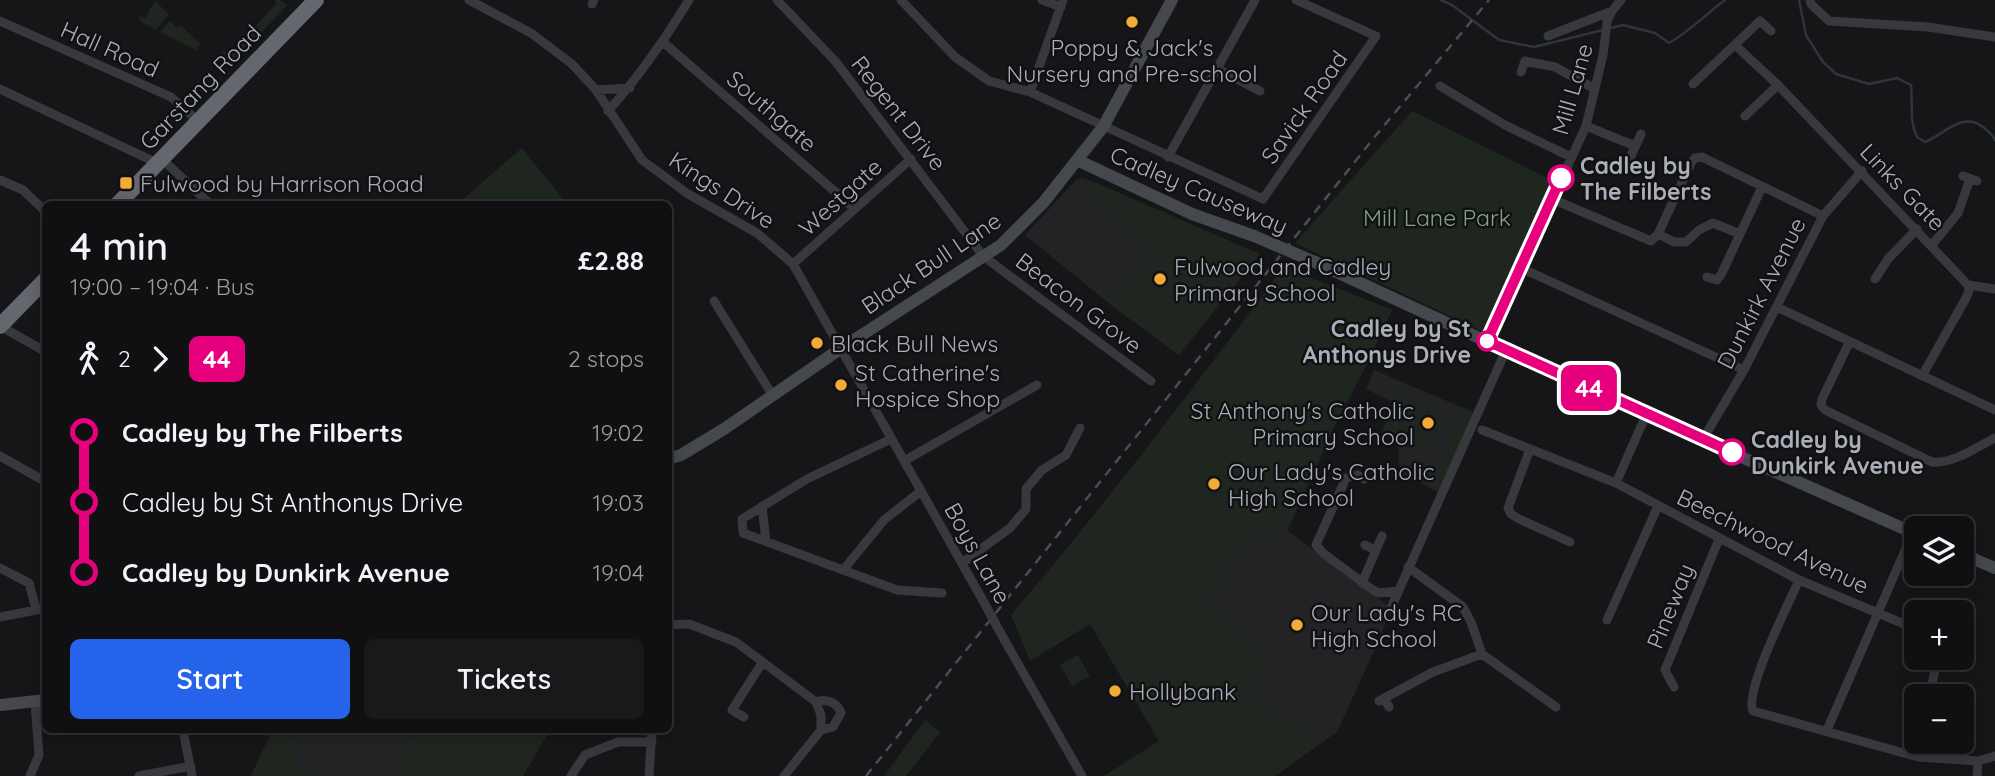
<!DOCTYPE html>
<html lang="en">
<head>
<meta charset="utf-8">
<style>
	body { margin:0; font-family:Quicksand,sans-serif; background:#19191b; color:#f1f3f6; height:100vh; display:flex; flex-direction:column; font-size:26px; white-space:nowrap }
	* { box-sizing:border-box; margin:0 }
	p { font-size:23px; color:#9c9d9f }
	.icon { flex:none; width:38px; height:38px; fill:none; stroke:currentColor; stroke-width:2; stroke-linecap:round; stroke-linejoin:round }
	.map { position:relative; flex:1; overflow:hidden }
	.panel { position:absolute; left:42px; top:201px; width:630px; height:532px; display:flex; flex-direction:column; background:#101012; border-radius:10px; box-shadow:0 4px 18px #0003,0 0 0 2px #303032 }
	.panel>* { flex:none }
	.badge { padding:0 14px; border-radius:10px; font-size:24px; line-height:46px }
	.fabs { position:absolute; left:1904px; top:516px; display:grid; gap:14px }
	.fabs a { display:grid; place-items:center; width:70px; height:70px; border-radius:10px; background:#101012; box-shadow:0 4px 18px #0003,0 0 0 2px #303032; font-size:35px }
	.map>.badge { position:absolute; translate:-50% -50%; box-shadow:0 0 0 4px #fff }
	.legs { display:flex; align-items:center; gap:10px; height:77px; padding:0 28px; font-size:23px }
	.legs p { margin-inline-start:auto }
	.headline { display:flex; align-items:center; justify-content:space-between; height:119px; padding:0 28px }
	h1 { font-size:38px; font-weight:600; line-height:52px }
	.cta { display:flex; gap:14px; margin-top:auto; padding:14px 28px }
	.cta a { flex:1; height:80px; border-radius:10px; background:#2563eb; color:#fff; font-size:28px; font-weight:600; line-height:80px; text-align:center }
	.cta a+a { background:#19191b; color:#f1f3f6 }
	ul { padding:0 28px; list-style:none }
	li { display:flex; align-items:center; gap:24px; height:70px; font-size:26px }
	li i { display:grid; place-items:center; width:10px; height:100%; margin:0 9px; background:currentColor }
	li i::after { content:''; width:18px; height:18px; margin:-9px; border:5px solid; border-radius:50%; background:#101012 }
	li p { margin-inline-start:auto }
	li:first-child i { background:linear-gradient(#0000 50%,currentColor 0) }
	li:last-child i { background:linear-gradient(currentColor 50%,#0000 0) }
	.map>svg:first-child { display:block }
	.built { fill:#222325 }
	.green { fill:#1e261f }
	.lines { fill:none; stroke-linecap:round; stroke-linejoin:round }
	.stream { stroke:#2c363c; stroke-width:2.5 }
	.street { stroke:#37393d; stroke-width:9 }
	.secondary { stroke:#45484d; stroke-width:12 }
	.highway { stroke:#63676e; stroke-width:16 }
	.rail { stroke:#4a4d52; stroke-width:2.5; stroke-dasharray:9 7; stroke-linecap:butt }
	.street-bridge { stroke:#37393d; stroke-width:9 }
	.secondary-bridge { stroke:#45484d; stroke-width:12 }
	.line-1-casing { stroke:#fff; stroke-width:16 }
	.line-1 { stroke:#e6007e; stroke-width:10 }
	.poi-dot { fill:#f1ab36; stroke:#111113; stroke-width:2.5 }
	.stop-1-dot { fill:#fff; stroke:#e6007e; stroke-width:3.5 }
	.labels { text-anchor:middle; dominant-baseline:central; stroke-width:5; stroke-linejoin:round; paint-order:stroke }
	.poi-label { font-size:23px; fill:#a9aeb8; stroke:#111113; text-anchor:start }
	.street-label { font-size:23px; fill:#a9aeb8; stroke:#111113 }
	.stop-label { font-size:23px; font-weight:bold; fill:#a9aeb8; stroke:#111113; text-anchor:start }
	.park-label { font-size:23px; fill:#80a380; stroke:#111113 }
</style>
</head>
<body>
<div class="map">
<svg width="1995" height="776" viewBox="0 0 1995 776">
	<rect width="100%" height="100%" fill="#161618"/>
	<!-- built -->
	<path class="built" d="M1083 178 1260 254 1179 355 1111 305 1025 235 1076 180Z
		M1284 267 1392 310 1366 366 1338 419 1287 530 1391 608 1379 640 1337 732 1275 776H1104L1159 741 1090 624 1030 661 1011 615 1071 546 1169 421Z
		M1374 370 1475 413 1438 492 1404 474 1399 463 1398 441 1381 434 1394 403 1366 389Z
		M272 730H550L523 776H251Z"/>
	<!-- green -->
	<path class="green" d="M274 0H280L287 5 230 66 221 53 224 51 228 55 277 3Z
		M155 1 169 14 156 30 141 22 138 15 145 18Z
		M170 20 175 27 181 26 201 44 196 50 160 32Z
		M1412 111 1552 180 1486 333 1295 243Z
		M522 148 568 205H456Z
		M1094 182 1260 254 1179 355 1111 305 1144 264 1154 272 1165 257 1087 196 1083 191Z
		M1284 267 1392 310 1366 366 1338 419 1289 527 1279 520 1272 537 1258 526 1200 605 1266 656 1242 687 1317 746 1275 776H1104L1159 741 1090 624 1030 661 1011 615C1107 503 1195 385 1284 267Z
		M1397 395 1440 414 1425 450 1417 447 1415 450 1381 434Z
		M1463 407 1475 413 1444 479 1435 473Z
		M1078 655 1090 676 1072 686 1060 665Z
		M925 720 940 732 906 776H884Z
		M273 730H293C291 751 291 765 311 776H251Z
		M419 730H550L523 776H405L404 745Z"/>
	<g class="lines">
		<!-- stream -->
		<path class="stream" d="M1441 0 1452 5 1499 40 1534 47 1623 25 1655 33 1669 43C1690 31 1706 14 1725 0
			M1799 0 1806 35 1823 62 1836 74 1869 84 1897 78 1911 85C1913 103 1909 121 1917 137L1925 142C1945 134 1962 111 1983 127 1988 131 1992 134 1995 140"/>
		<!-- street -->
		<path class="street" d="M469 0 531 33 572 64 596 90 642 160 688 194 757 233 793 264 982 599
			M777 0 836 62 983 256 1151 381
			M901 0 955 57 989 81 1030 92 1263 199 1376 36 1296 0
			M1042 0 1061 7
			M1810 0 1811 4 1829 21 1928 27 1995 37
			M592 4 594 0
			M0 21 171 97 198 121
			M1548 36 1612 11
			M663 42 855 209
			M1735 45 1778 85 1968 285 1969 291 1966 298 1922 376
			M1216 68 1260 91
			M1521 72 1525 61 1555 67 1595 89
			M1693 84 1760 21 1771 31
			M1440 86 1505 125 1571 157
			M0 89 157 163
			M596 90 630 88
			M1030 92 1063 0
			M608 111C639 77 665 39 689 0
			M1745 116 1778 85
			M1586 126 1635 146
			M1168 157 1255 0
			M162 159 211 205
			M1629 160 1641 134
			M1963 176 1977 181
			M0 180 23 190 46 212
			M1552 199 1651 241 1658 234 1691 163 1695 158 1702 157 1823 216
			M1658 234 1674 242H1686L1699 230 1713 223 1740 234
			M1932 245 1958 213 1970 179
			M793 264 911 159
			M1521 268 1744 370
			M1707 277 1717 280 1721 275 1762 187
			M1875 279 1888 259 1917 229
			M1968 285 1995 289
			M714 301 773 396
			M1777 307 1995 410
			M0 326 46 352
			M1487 341 1586 126 1603 55 1607 22 1612 11 1621 0
			M1849 343 1822 399 1821 405 1825 410 1932 462C1954 464 1976 447 1995 438
			M1482 430 1616 483 1799 580 1916 629
			M891 439 807 479 742 519 743 533 897 590 942 593
			M1703 439 1744 370 1823 216 1862 171
			M1530 449 1508 508 1511 514 1519 519 1570 542
			M0 456 46 482
			M904 461 1037 385
			M1364 479 1357 475 1346 478 1316 545 1323 553 1373 590 1379 593 1398 591
			M1616 483 1646 415
			M762 506 766 541
			M1365 545 1375 550
			M962 563 1010 528 1026 509V489L1042 470 1066 455 1080 428
			M1408 567 1463 607 1471 622 1482 654 1556 707
			M0 568 29 583 36 609
			M844 569 884 520 921 491
			M1799 580C1789 603 1744 691 1753 711L1918 757 1978 761 1995 756
			M1362 583 1382 536
			M1391 608 1506 350
			M0 617 46 608
			M1607 620 1658 506
			M668 625 689 624 736 642 816 702 821 715V730L784 776
			M1005 641 1082 776
			M1674 687 1665 670 1719 539
			M1930 696 1937 658
			M1384 698 1389 707
			M1379 701 1433 672 1482 654
			M816 702C826 698 837 702 841 713L833 727 821 730
			M744 717 732 710 762 663
			M183 730 192 776
			M1827 730 1913 532
			M1918 757 1921 742
			M30 776 39 755 35 703
			M139 776 191 766
			M571 776 585 755 618 742H652
			M649 776 652 730
			M1977 776 1978 761"/>
		<!-- secondary -->
		<path class="secondary" d="M1077 160 1192 214 1254 236
			M1315 262 1646 415 1916 534
			M668 459 681 455 724 429 840 349 1001 245 1043 203 1103 127 1172 0
			M1962 554 1995 568
			M0 705 46 700"/>
		<!-- highway -->
		<path class="highway" d="M117 205 316 0
			M0 326 46 279"/>
		<!-- rail -->
		<path class="rail" d="M866 776 1377 134 1489 0"/>
		<!-- street-bridge -->
		<path class="street-bridge" d="M982 599 1005 641"/>
		<!-- secondary-bridge -->
		<path class="secondary-bridge" d="M1254 236 1315 262"/>
	</g>
	<g class="lines">
		<defs>
			<path id="line-1" d="M1561 178 1487 341 1732 452"/>
		</defs>
		<!-- line-1 casing -->
		<use href="#line-1" class="line-1-casing"/>
		<!-- line-1 -->
		<use href="#line-1" class="line-1"/>
	</g>
	<!-- markers -->
	<g class="poi-dot">
		<circle cx="1132" cy="22" r="7"/>
		<rect x="119" y="176" width="14" height="14" rx="3.5"/>
		<circle cx="1160" cy="279" r="7"/>
		<circle cx="817" cy="343" r="7"/>
		<circle cx="841" cy="385" r="7"/>
		<circle cx="1428" cy="423" r="7"/>
		<circle cx="1214" cy="484" r="7"/>
		<circle cx="1297" cy="625" r="7"/>
		<circle cx="1115" cy="691" r="7"/>
	</g>
	<g class="stop-1-dot">
		<circle cx="1561" cy="178" r="12"/>
		<circle cx="1487" cy="341" r="9"/>
		<circle cx="1732" cy="452" r="12"/>
	</g>
	<g class="labels">
		<!-- poi labels -->
		<g class="poi-label">
			<text x="1132" y="47" text-anchor="middle">Poppy &amp; Jack's<tspan x="1132" dy="26">Nursery and Pre-school</tspan></text>
			<text x="140" y="183">Fulwood by Harrison Road</text>
			<text x="1174" y="266">Fulwood and Cadley<tspan x="1174" dy="26">Primary School</tspan></text>
			<text x="831" y="343">Black Bull News</text>
			<text x="855" y="372">St Catherine's<tspan x="855" dy="26">Hospice Shop</tspan></text>
			<text x="1414" y="410" text-anchor="end">St Anthony's Catholic<tspan x="1414" dy="26">Primary School</tspan></text>
			<text x="1228" y="471">Our Lady's Catholic<tspan x="1228" dy="26">High School</tspan></text>
			<text x="1311" y="612">Our Lady's RC<tspan x="1311" dy="26">High School</tspan></text>
			<text x="1129" y="691">Hollybank</text>
		</g>
		<!-- street labels -->
		<g class="street-label">
			<text transform="translate(110 49) rotate(24)">Hall Road</text>
			<text transform="translate(200 87) rotate(-46)">Garstang Road</text>
			<text transform="translate(1572 89) rotate(-74)">Mill Lane</text>
			<text transform="translate(1304 107) rotate(-55)">Savick Road</text>
			<text transform="translate(772 111) rotate(41)">Southgate</text>
			<text transform="translate(899 113) rotate(52)">Regent Drive</text>
			<text transform="translate(1903 187) rotate(46)">Links Gate</text>
			<text transform="translate(722 190) rotate(33)">Kings Drive</text>
			<text transform="translate(1199 190) rotate(23)">Cadley Causeway</text>
			<text transform="translate(840 197) rotate(-42)">Westgate</text>
			<text transform="translate(931 263) rotate(-34)">Black Bull Lane</text>
			<text transform="translate(1761 293) rotate(-63)">Dunkirk Avenue</text>
			<text transform="translate(1079 303) rotate(37)">Beacon Grove</text>
			<text transform="translate(1773 541) rotate(26)">Beechwood Avenue</text>
			<text transform="translate(978 553) rotate(61)">Boys Lane</text>
			<text transform="translate(1670 606) rotate(-68)">Pineway</text>
		</g>
		<!-- stop labels -->
		<g class="stop-label">
			<text x="1580" y="165">Cadley by<tspan x="1580" dy="26">The Filberts</tspan></text>
			<text x="1471" y="328" text-anchor="end">Cadley by St<tspan x="1471" dy="26">Anthonys Drive</tspan></text>
			<text x="1751" y="439">Cadley by<tspan x="1751" dy="26">Dunkirk Avenue</tspan></text>
		</g>
		<!-- park labels -->
		<g class="park-label">
			<text x="1437" y="217">Mill Lane Park</text>
		</g>
	</g>
</svg>
<div class="fabs">
<a><svg class="icon" aria-label="layers" viewBox="0 0 24 24"><path d="M12 4l9 5-9 5-9-5zM3 14l9 5 9-5"/></svg></a>
<a>+</a>
<a>−</a>
</div>
<b class="badge" style="left:1589px;top:388px;background:#e6007e;color:#fff">44</b>
<section class="panel">
<div class="headline"><div><h1>4 min</h1><p>19:00 – 19:04 · Bus</p></div><b>£2.88</b></div>
<div class="legs"><svg class="icon" aria-label="walk" viewBox="0 0 24 24"><circle cx="13" cy="4" r="2"/><path d="M13 8l-2 6 4 7M11 14l-3 7M7 12l3-4h3l4 4"/></svg>2<svg class="icon" aria-label="forward" viewBox="0 0 24 24"><path d="M9 5l7 7-7 7"/></svg><b class="badge" style="background:#e6007e;color:#fff">44</b><p>2 stops</p></div>
<ul>
<li><i style="color:#e6007e"></i><b>Cadley by The Filberts</b><p>19:02</p></li>
<li><i style="color:#e6007e"></i><span>Cadley by St Anthonys Drive</span><p>19:03</p></li>
<li><i style="color:#e6007e"></i><b>Cadley by Dunkirk Avenue</b><p>19:04</p></li>
</ul>
<div class="cta"><a>Start</a><a>Tickets</a></div>
</section>
</div>
</body>
</html>
